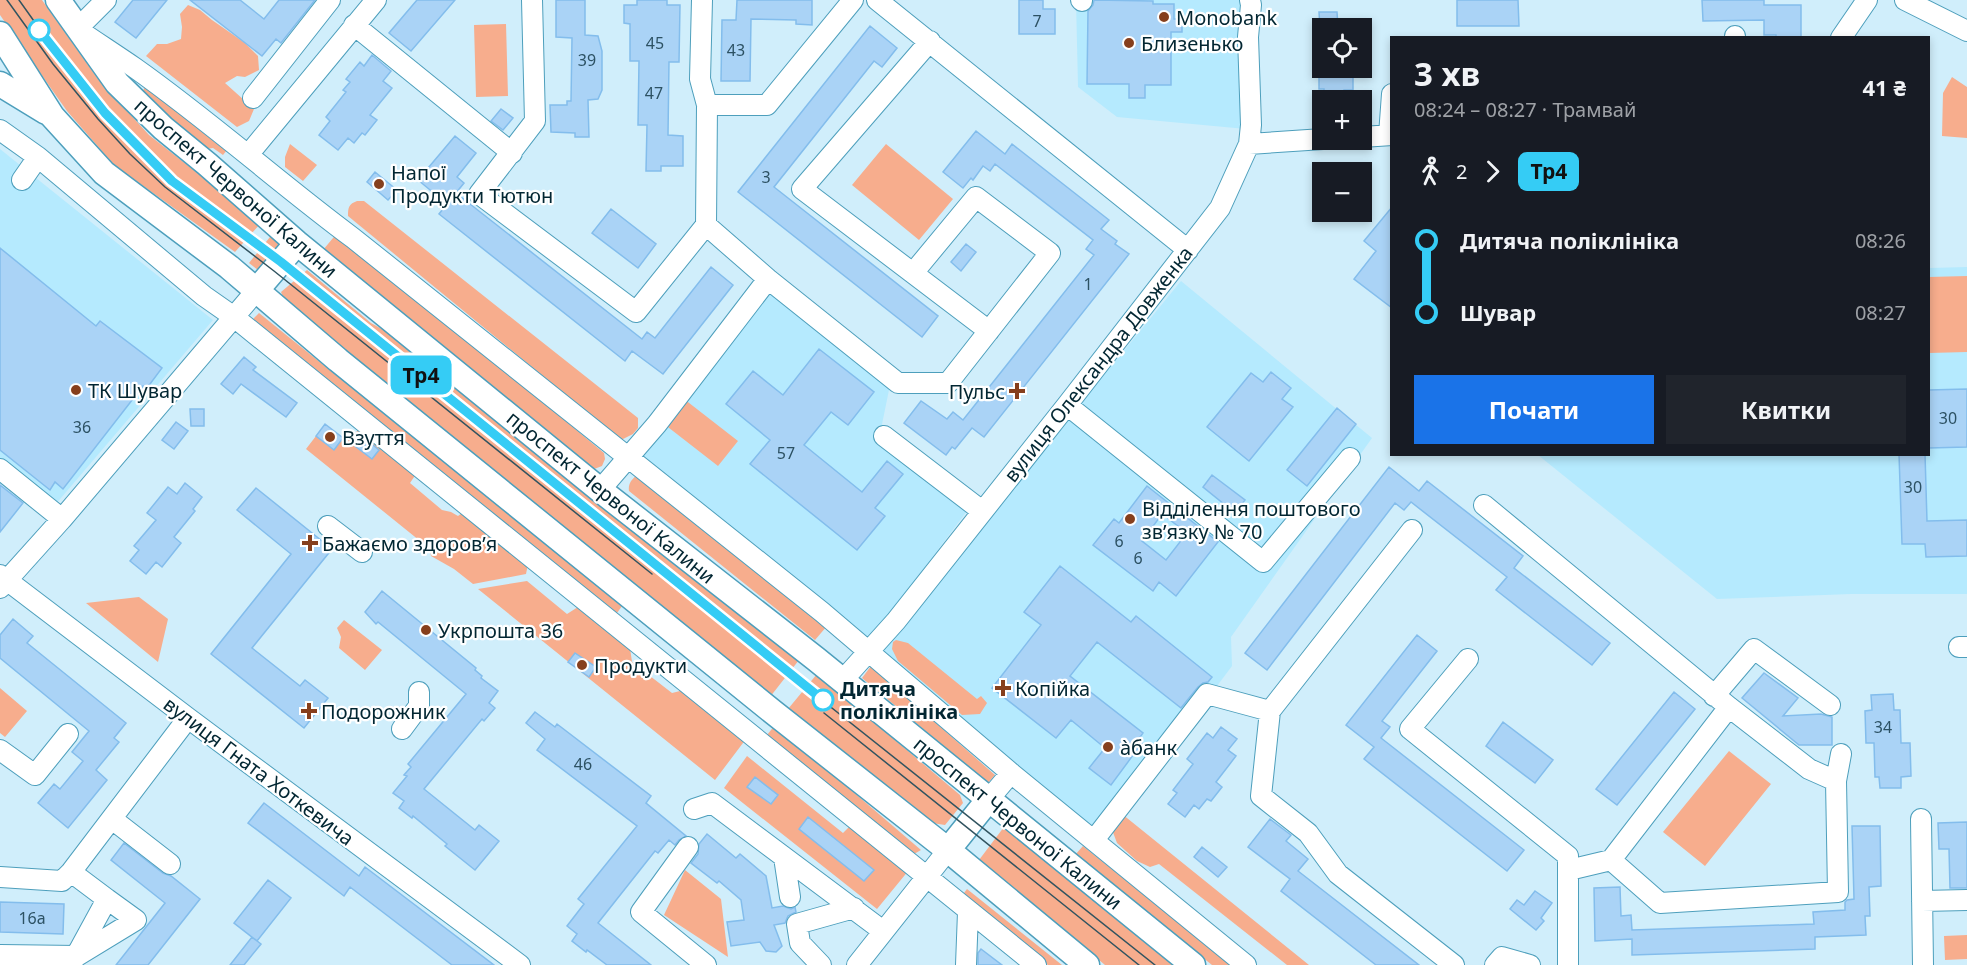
<!DOCTYPE html>
<html lang="uk">
<head>
<meta charset="utf-8">
<style>
	body { margin:0; font-family:"Noto Sans",sans-serif; background:#20242c; color:#f1f3f6; height:100vh; display:flex; flex-direction:column; font-size:22px; white-space:nowrap }
	* { box-sizing:border-box; margin:0 }
	p { font-size:20px; color:#9ea1a6 }
	.icon { flex:none; width:33px; height:33px; fill:none; stroke:currentColor; stroke-width:2; stroke-linecap:round; stroke-linejoin:round }
	.map { position:relative; flex:1; overflow:hidden }
	.side { position:absolute; left:1390px; top:36px; width:540px; height:420px; display:flex; flex-direction:column; background:#171b24; border-radius:0px; box-shadow:0 3px 9px #0003 }
	.side>* { flex:none }
	.badge { padding:0 12px; border-radius:9px; font-size:21px; line-height:39px }
	.tools { position:absolute; left:1312px; top:18px; display:grid; gap:12px }
	.tools a { display:grid; place-items:center; width:60px; height:60px; border-radius:0px; background:#171b24; box-shadow:0 3px 9px #0003; font-size:30px }
	.map>.badge { position:absolute; translate:-50% -50%; box-shadow:0 0 0 3px #fff }
	.legs { display:flex; align-items:center; gap:9px; height:66px; padding:0 24px; font-size:20px }
	.legs p { margin-inline-start:auto }
	.overview { display:flex; align-items:center; justify-content:space-between; height:102px; padding:0 24px }
	h1 { font-size:33px; font-weight:700; line-height:45px }
	.primary-button { display:flex; gap:12px; margin-top:auto; padding:12px 24px }
	.primary-button a { flex:1; height:69px; border-radius:0px; background:#1a73e8; color:#fff; font-size:24px; font-weight:700; line-height:69px; text-align:center }
	.primary-button a+a { background:#20242c; color:#f1f3f6 }
	ul { padding:0 24px; list-style:none }
	li { display:flex; align-items:center; gap:21px; height:72px; font-size:22px }
	li i { display:grid; place-items:center; width:9px; height:100%; margin:0 8px; background:currentColor }
	li i::after { content:''; width:15px; height:15px; margin:-8px; border:4px solid; border-radius:50%; background:#171b24 }
	li p { margin-inline-start:auto }
	li:first-child i { background:linear-gradient(#0000 50%,currentColor 0) }
	li:last-child i { background:linear-gradient(currentColor 50%,#0000 0) }
	.map>svg:first-child { display:block }
	.built { fill:#b5eafe }
	.green { fill:#f7ad8d }
	.building { fill:#aad3f6; stroke:#83bdec; stroke-width:1.5; fill-rule:evenodd }
	.lines { fill:none; stroke-linecap:round; stroke-linejoin:round }
	.minor-casing { stroke:#4d9fbc; stroke-width:22 }
	.major-casing { stroke:#4d9fbc; stroke-width:27 }
	.minor { stroke:#fff; stroke-width:20 }
	.major { stroke:#fff; stroke-width:24 }
	.tram { stroke:#315460; stroke-width:1.5 }
	.line-1-casing { stroke:#fff; stroke-width:14 }
	.line-1 { stroke:#35ccf5; stroke-width:9 }
	.poi-dot { fill:#863f1d; stroke:#fff; stroke-width:2 }
	.stop-1-dot { fill:#fff; stroke:#35ccf5; stroke-width:3 }
	.labels { text-anchor:middle; dominant-baseline:central; stroke-width:4.5; stroke-linejoin:round; paint-order:stroke }
	.number-label { font-size:16px; fill:#2c5163 }
	.poi-label { font-size:20px; fill:#022632; stroke:#fff; text-anchor:start }
	.street-label { font-size:20px; fill:#022632; stroke:#fff }
	.stop-label { font-size:20px; font-weight:bold; fill:#022632; stroke:#fff; text-anchor:start }
</style>
</head>
<body>
<div class="map">
<svg width="1967" height="965" viewBox="0 0 1967 965">
	<rect width="100%" height="100%" fill="#d0eefb"/>
	<!-- built -->
	<path class="built" d="M1076 0H1241L1246 129 1117 117 1078 87Z
		M0 149 213 320 55 505 0 461Z
		M1967 267V594H1851L1717 599 1538 455 1929 454V268Z
		M758 281 890 385 879 439 967 511 868 643 628 450Z
		M1181 281 1372 438 1231 637 1232 666 1103 838 879 650Z"/>
	<!-- green -->
	<path class="green" d="M0 0H42L98 79 149 135 261 223 235 252 114 165 67 111 50 87 0 15Z
		M188 5 200 10 212 20 245 43 258 56 259 70 245 77 237 76 225 83 254 109 249 121 237 127 146 56 157 44H167L181 39 182 27 180 14Z
		M506 24 508 96 476 97 474 25Z
		M1952 77 1967 87V138L1942 136 1943 93Z
		M145 86 227 150 223 155 213 148 206 149 160 112 143 91Z
		M290 144 317 165 303 181 285 167V157Z
		M886 144 953 199 919 240 852 185Z
		M357 201H364L638 418V428L633 434 621 440 348 216C348 207 349 204 357 201Z
		M274 232 283 240 258 270 249 263Z
		M338 232 604 453 605 459 602 466 589 471 323 250Z
		M307 270 371 323 407 343 579 489 799 660 770 697 286 304 281 292Z
		M1967 276V352L1929 353V277Z
		M259 313 622 606 617 613 253 319Z
		M684 399 738 441 718 466 664 424Z
		M359 429 416 474 410 483 442 510 451 512 458 516 462 513 528 564 526 574 473 584 454 569 431 556 430 549 306 449 316 436 334 450 343 438 352 437Z
		M637 475 827 626 815 640 629 491C628 484 631 480 637 475Z
		M527 581 567 614 578 607 630 648 632 662 672 693 684 690 746 739 715 780 478 589Z
		M139 597 168 619 158 662 86 603Z
		M344 620 382 650 365 670 339 648 341 637 337 628Z
		M896 640 908 643 977 699 981 696 987 703 980 714 962 715 898 661 892 649 893 642Z
		M871 666 995 775 988 783 862 678Z
		M817 674 960 795 963 803 945 825 932 823 788 709Z
		M0 688 27 711 5 737 0 733Z
		M775 725 921 850 914 854 767 735Z
		M1729 751 1771 784 1705 866 1663 832Z
		M747 756 843 833 851 825 909 870 877 909 724 788Z
		M1122 814 1309 965H1287L1159 864 1150 867 1137 861 1117 843 1111 827Z
		M1004 827 1175 965H1105L979 860Z
		M1083 846 1231 965H1212L1075 855Z
		M685 870 721 899 728 957 664 915Z
		M967 889 1062 965H1048L961 897Z
		M1967 935V959L1945 960 1944 936Z"/>
	<!-- building -->
	<path class="building" d="M133 0H167L136 38 115 22Z
		M190 0H240L264 19 279 0H315L281 43 276 39 262 56Z
		M417 0H455L411 51 389 33Z
		M556 0H585V35L598 36 602 51V90L598 99 588 100 589 137H575V133L551 132 550 105H567V101H571L572 38 556 37Z
		M637 0H667V5H680L679 62H669L668 135 683 136V166H661V171H646L647 125H638L639 61H630V24L624 23V5H637Z
		M737 0H812V25L796 24V20L751 19 750 81H721L722 20H736Z
		M1019 0H1043V9H1055V34H1019Z
		M1094 0 1153 1V4H1174V19H1182V32H1171V85H1145V98H1129V84H1087L1088 11 1093 5Z
		M1457 0H1518L1519 26H1457Z
		M1702 0H1764V5H1801V38H1776V35H1764V20L1703 21Z
		M1319 12H1337L1338 28H1320Z
		M870 26 897 48 882 67 874 61 774 187 938 316 922 337 738 192Z
		M372 55 391 71 383 81 392 88 370 115 377 120 365 135 362 133 354 143 348 138 338 150 319 135 330 121 326 117 346 92 343 90 350 82 346 79 360 62 364 66Z
		M1319 68H1353V90H1344V100H1324V89H1319Z
		M501 109 513 118 503 130 491 121Z
		M976 131 1005 154 1012 144 1109 220 1101 229 1117 241 1115 244 1129 254 984 437 972 428 955 449 952 447 946 455 904 423 921 401 947 419 953 412 963 420 1094 255 1086 249 1093 240 995 164 990 171 983 166 973 180 971 178 963 188 943 172Z
		M455 136 476 153 457 177 464 183 456 193 642 339 647 332 655 338 711 267 733 285 663 374 632 351 625 361 439 214 447 204 418 180Z
		M375 172 397 190 388 200 367 182Z
		M1392 207V308L1354 279 1376 251 1364 241Z
		M611 209 656 244 638 268 592 233Z
		M966 244 976 252 961 271 951 262Z
		M0 248 96 326 100 321 162 368 147 388 143 386 63 489 55 482 50 490 0 450Z
		M819 349 874 392 848 425 831 412 804 445 862 492 887 461 903 474 875 508 885 516 857 550 750 464 770 440 726 404 753 371 783 395Z
		M244 357 256 367 253 370 297 403 286 417 241 384 233 394 221 384Z
		M1271 372 1291 388 1282 399 1293 407 1249 461 1207 427 1251 373 1263 382Z
		M1967 389V447L1929 448V390Z
		M1337 408 1356 424 1307 486 1287 470Z
		M190 409H204V426H191Z
		M176 422 188 431 174 449 162 440Z
		M325 424 343 438 334 450 316 436Z
		M362 436 379 450 372 459 355 446Z
		M1899 454H1925L1927 521 1967 520V556L1926 557 1925 544H1902Z
		M1389 467 1419 491 1427 481 1523 556 1514 568 1610 643 1592 665 1496 590 1507 577 1411 502 1404 510 1395 503 1267 670 1245 653Z
		M1212 475 1245 500 1235 513 1203 487Z
		M185 483 202 497 193 509 195 511 174 537 181 543 162 567 156 562 146 574 130 561 139 550 134 546 156 520 147 513 168 487 177 494Z
		M0 485 23 503 0 532Z
		M1147 486 1218 542 1176 596 1159 582 1153 591 1093 545 1114 519 1119 523ZM1162 514 1187 533 1166 560 1142 541Z
		M256 488 332 549 252 648 300 686 305 680 328 698 304 728 211 654 291 554 237 510Z
		M1060 566 1131 622 1136 616 1212 677 1208 682 1203 683 1198 687 1181 708 1097 642 1070 676 1143 733 1138 740 1142 743 1111 785 1089 768 1105 748 1071 720 1056 738 992 688 1041 625 1024 612Z
		M382 591 476 668 475 670 482 676 481 678 498 691 489 703 495 708 484 721 482 719 424 789 475 830 479 825 499 841 475 870 445 846 447 844 413 816 412 818 399 808 404 801 393 793 407 776 404 775 411 767 408 764 466 694 378 622 376 624 365 612Z
		M13 619 33 636 27 643 126 723 114 738 119 742 96 770 107 780 68 828 38 803 54 784 60 789 83 761 72 752 89 731 0 658V635Z
		M1417 635 1437 651 1382 721 1390 727 1381 738 1524 850 1507 871 1364 759 1374 747 1346 725Z
		M575 653 596 667 589 677 568 662Z
		M1764 673 1798 698 1783 716 1821 714 1832 717V745H1799L1742 698Z
		M1674 692 1695 709 1617 805 1596 789Z
		M1893 694 1894 710H1900L1901 743H1910L1911 776 1901 777V788H1880L1879 777H1875L1874 743H1866L1865 711 1872 710 1871 695Z
		M535 712 555 727 557 724 651 796 646 803 686 836 679 840 675 845 669 840 658 853 655 851 598 923 651 965H607L587 950 586 952 572 941 577 934 567 926 584 904 578 899 637 826 537 750 545 739 526 723Z
		M1503 722 1553 760 1535 783 1486 746Z
		M1221 727 1237 739 1228 750 1236 756 1216 782 1222 787 1211 801 1207 799 1199 809 1194 805 1185 817 1168 804 1177 793 1173 790 1193 764 1187 759 1207 733 1213 738Z
		M755 777 778 795 771 804 747 787Z
		M264 803 359 876 365 867 494 965H452L350 887 344 896 248 823Z
		M808 817 874 870 864 881 799 829Z
		M1270 819 1291 835 1286 841 1308 859 1298 871 1419 965H1376L1281 891 1290 879 1248 847Z
		M1967 822V888H1950L1949 849H1939L1938 823Z
		M1852 826H1880L1881 886 1869 887 1870 916H1865L1866 935 1815 937V949L1632 955V939L1595 941 1594 888 1620 887 1621 916 1631 915 1632 930 1814 924 1813 912 1845 910V902L1847 900 1854 899Z
		M707 834 736 858 740 854 766 876 772 908 783 906 791 909 795 907 796 912 788 916 785 923 774 925 782 946 776 952 766 951 760 942 731 946 727 922 744 920 741 900 719 881 717 883 691 863 698 854 699 844Z
		M124 843 163 873 171 876 200 899 148 965H116L165 903 111 860Z
		M1202 847 1227 867 1218 877 1194 857Z
		M268 880 291 898 257 941 234 923Z
		M1535 891 1552 903 1541 918 1544 921 1536 930 1510 909 1517 900 1524 905Z
		M0 902 64 904 63 934 0 932Z
		M252 937 261 944 244 965H230Z
		M981 949 1002 965H978V953Z"/>
	<g class="lines">
		<defs>
			<path id="minor" d="M106 0 77 29C96 42 116 55 135 68 210 121 279 183 353 238L822 612 1011 773 1246 965
				M532 0 535 121 479 194 636 312 706 225 707 105 700 79 702 0
				M877 0 1188 250
				M1081 0 1082 1
				M1905 0 1967 31
				M354 25 512 153
				M1735 36V38
				M1841 38 1867 0
				M930 41 802 189 989 331
				M253 98 330 0
				M707 105H767L853 0
				M0 130 38 157 204 296 234 317 1036 965
				M1389 135 1392 94
				M1362 137 1392 135
				M1249 144 1323 139
				M248 155 376 0
				M22 180 38 157
				M706 225 768 279 898 383H948L1050 253 976 197 913 273
				M1067 405 1263 562 1350 458
				M884 436 982 511
				M0 469 62 519
				M600 490 657 424 768 279
				M1484 505 1729 707 1809 769 1836 781 1838 892 1660 903 1611 860
				M328 526 362 552
				M0 575 188 718 520 965
				M0 588 62 519 256 291
				M1959 647H1967
				M1468 659 1410 729 1568 856V965
				M842 681 896 621 1067 405 1220 208 1249 144 1251 125 1248 37 1251 5 1250 0
				M1714 696 1754 649 1830 705
				M1270 711 1261 796 1308 833 1338 874 1454 965
				M402 729 419 706V692
				M0 750 35 775 68 734
				M1836 781 1841 754
				M989 799 1011 773
				M694 809 712 803 883 931
				M112 819 170 864
				M1921 819 1923 965
				M1094 840 1207 694 1270 711 1412 530
				M688 847 641 912 706 965
				M784 857 790 897
				M1569 870 1611 860 1729 707
				M0 877 62 881 71 872
				M1922 901 1967 900
				M0 955 77 956 136 920 107 899
				M71 965 107 899 71 872 188 718
				M821 965 800 943 797 924 854 908
				M857 965 948 850
				M966 965 968 912
				M1495 965 1502 957 1530 965"/>
			<path id="major" d="M58 0 117 83 163 128 207 164 297 243 600 490 816 659 1193 965
				M0 34 52 116 104 173 229 267 338 360 773 712 948 850 1087 965
				M0 84 46 112
				M256 291 297 243
				M948 850 989 799"/>
		</defs>
		<!-- minor casing -->
		<use href="#minor" class="minor-casing"/>
		<!-- major casing -->
		<use href="#major" class="major-casing"/>
		<!-- minor -->
		<use href="#minor" class="minor"/>
		<!-- major -->
		<use href="#major" class="major"/>
		<!-- tram -->
		<path class="tram" d="M7 0 53 64 98 119 130 154 165 187 274 271 652 574
			M19 0 66 66 105 113 172 181 281 262 798 681 1155 965
			M824 713 1139 965"/>
	</g>
	<g class="lines">
		<defs>
			<path id="line-1" d="M39 30 105 113 172 181 281 262 823 700"/>
		</defs>
		<!-- line-1 casing -->
		<use href="#line-1" class="line-1-casing"/>
		<!-- line-1 -->
		<use href="#line-1" class="line-1"/>
	</g>
	<!-- markers -->
	<g class="poi-dot">
		<circle cx="1164" cy="17" r="6"/>
		<circle cx="1129" cy="43" r="6"/>
		<circle cx="379" cy="184" r="6"/>
		<circle cx="76" cy="390" r="6"/>
		<path d="M1014 382h6v6h6v6h-6v6h-6v-6h-6v-6h6z"/>
		<circle cx="330" cy="437" r="6"/>
		<circle cx="1130" cy="519" r="6"/>
		<path d="M307 534h6v6h6v6h-6v6h-6v-6h-6v-6h6z"/>
		<circle cx="426" cy="630" r="6"/>
		<circle cx="582" cy="665" r="6"/>
		<path d="M1000 679h6v6h6v6h-6v6h-6v-6h-6v-6h6z"/>
		<path d="M306 702h6v6h6v6h-6v6h-6v-6h-6v-6h6z"/>
		<circle cx="1108" cy="747" r="6"/>
	</g>
	<g class="stop-1-dot">
		<circle cx="39" cy="30" r="10"/>
		<circle cx="823" cy="700" r="10"/>
	</g>
	<g class="labels">
		<!-- number labels -->
		<g class="number-label">
			<text x="1037" y="21">7</text>
			<text x="655" y="43">45</text>
			<text x="736" y="50">43</text>
			<text x="587" y="60">39</text>
			<text x="654" y="93">47</text>
			<text x="766" y="177">3</text>
			<text x="1088" y="284">1</text>
			<text x="1948" y="418">30</text>
			<text x="82" y="427">36</text>
			<text x="786" y="453">57</text>
			<text x="1913" y="487">30</text>
			<text x="1119" y="541">6</text>
			<text x="1138" y="558">6</text>
			<text x="1883" y="727">34</text>
			<text x="583" y="764">46</text>
			<text x="32" y="918">16а</text>
		</g>
		<!-- poi labels -->
		<g class="poi-label">
			<text x="1176" y="17">Monobank</text>
			<text x="1141" y="43">Близенько</text>
			<text x="391" y="172">Напої<tspan x="391" dy="23">Продукти Тютюн</tspan></text>
			<text x="88" y="390">ТК Шувар</text>
			<text x="1005" y="391" text-anchor="end">Пульс</text>
			<text x="342" y="437">Взуття</text>
			<text x="1142" y="508">Відділення поштового<tspan x="1142" dy="23">зв’язку № 70</tspan></text>
			<text x="322" y="543">Бажаємо здоровʼя</text>
			<text x="438" y="630">Укрпошта 36</text>
			<text x="594" y="665">Продукти</text>
			<text x="1015" y="688">Копійка</text>
			<text x="321" y="711">Подорожник</text>
			<text x="1120" y="747">а̀банк</text>
		</g>
		<!-- street labels -->
		<g class="street-label">
			<text transform="translate(236 188) rotate(41)">проспект Червоної Калини</text>
			<text transform="translate(1098 364) rotate(-52)">вулиця Олександра Довженка</text>
			<text transform="translate(611 497) rotate(39)">проспект Червоної Калини</text>
			<text transform="translate(259 771) rotate(37)">вулиця Гната Хоткевича</text>
			<text transform="translate(1018 823) rotate(39)">проспект Червоної Калини</text>
		</g>
		<!-- stop labels -->
		<g class="stop-label">
			<text x="840" y="688">Дитяча<tspan x="840" dy="23">поліклініка</tspan></text>
		</g>
	</g>
</svg>
<div class="tools">
<a><svg class="icon" aria-label="locate" viewBox="0 0 24 24"><circle cx="12" cy="12" r="6"/><path d="M12 2v4M12 18v4M2 12h4M18 12h4"/></svg></a>
<a>+</a>
<a>−</a>
</div>
<b class="badge" style="left:421px;top:375px;background:#35ccf5;color:#111">Тр4</b>
<section class="side">
<div class="overview"><div><h1>3 хв</h1><p>08:24 – 08:27 · Трамвай</p></div><b>41 ₴</b></div>
<div class="legs"><svg class="icon" aria-label="walk" viewBox="0 0 24 24"><circle cx="13" cy="4" r="2"/><path d="M13 8l-2 6 4 7M11 14l-3 7M7 12l3-4h3l4 4"/></svg>2<svg class="icon" aria-label="forward" viewBox="0 0 24 24"><path d="M9 5l7 7-7 7"/></svg><b class="badge" style="background:#35ccf5;color:#111">Тр4</b></div>
<ul>
<li><i style="color:#35ccf5"></i><b>Дитяча поліклініка</b><p>08:26</p></li>
<li><i style="color:#35ccf5"></i><b>Шувар</b><p>08:27</p></li>
</ul>
<div class="primary-button"><a>Почати</a><a>Квитки</a></div>
</section>
</div>
</body>
</html>
